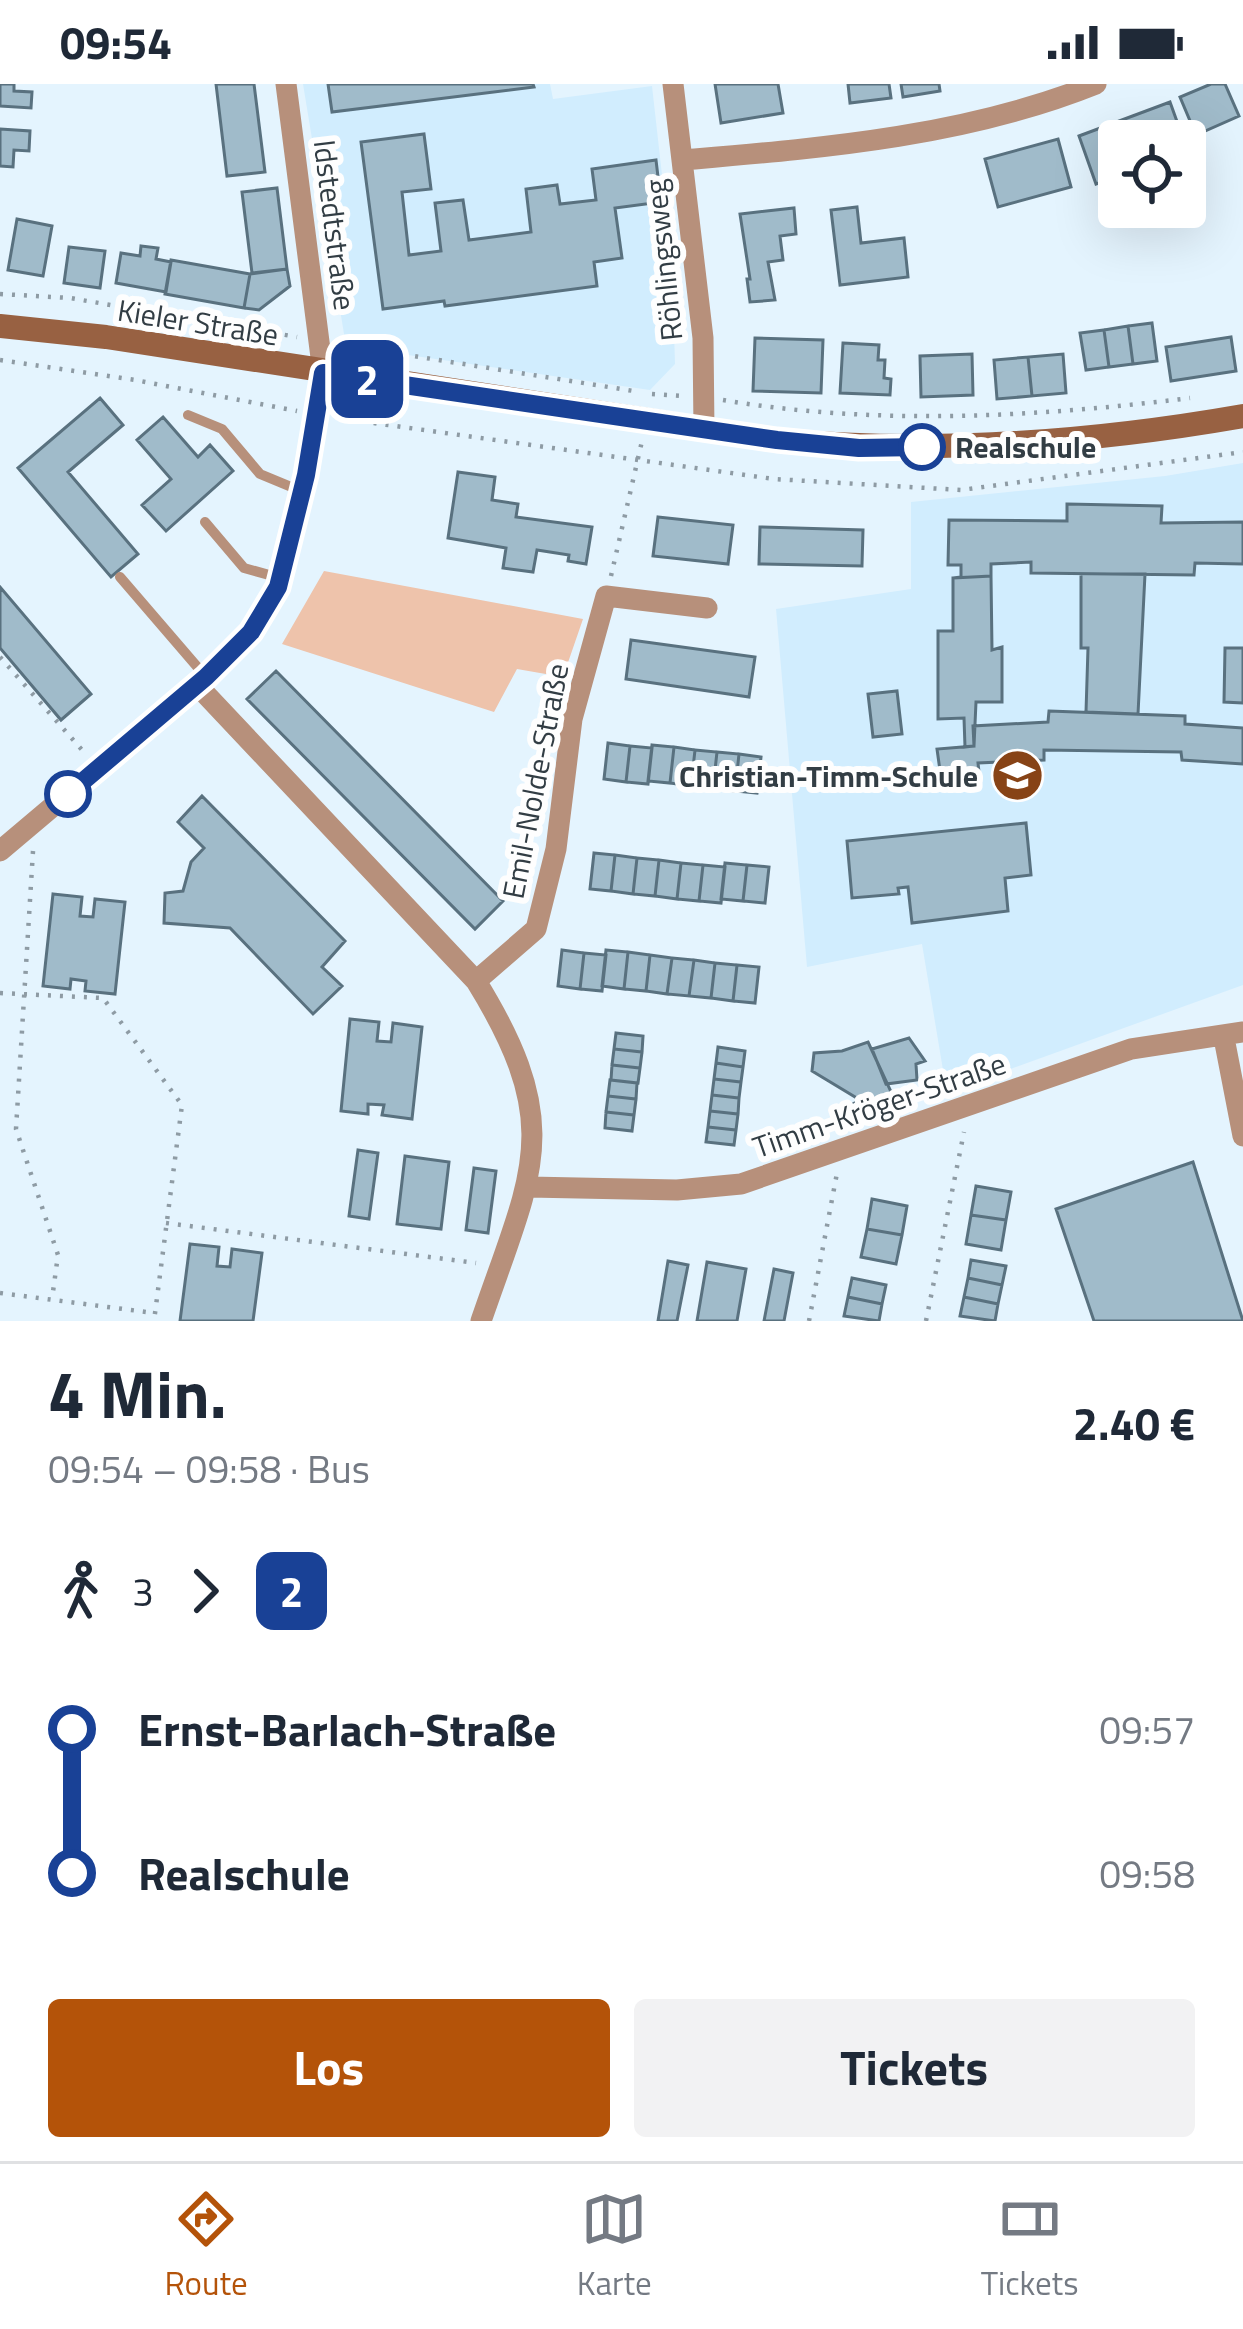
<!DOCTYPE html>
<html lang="de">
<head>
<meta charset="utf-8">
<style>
	body { margin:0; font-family:"Titillium Web",sans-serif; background:#f2f2f3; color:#1f2937; height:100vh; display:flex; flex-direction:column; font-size:45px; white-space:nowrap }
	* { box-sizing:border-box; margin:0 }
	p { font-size:39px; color:#747a83 }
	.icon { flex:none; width:66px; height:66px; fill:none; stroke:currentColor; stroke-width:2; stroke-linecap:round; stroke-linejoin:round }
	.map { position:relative; height:1237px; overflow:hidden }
	.details { display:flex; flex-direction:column; background:#fff; flex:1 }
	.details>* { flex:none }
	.badge { padding:0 24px; border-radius:18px; font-size:42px; line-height:78px }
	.buttons { position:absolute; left:1098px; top:36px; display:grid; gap:24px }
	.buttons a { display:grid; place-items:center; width:108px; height:108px; border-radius:12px; background:#fff; box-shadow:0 12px 48px #0002; font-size:60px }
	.map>.badge { position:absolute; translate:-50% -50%; box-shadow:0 0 0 6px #fff }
	.legs { display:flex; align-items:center; gap:18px; height:132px; padding:0 48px; font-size:39px }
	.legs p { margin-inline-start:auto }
	.head { display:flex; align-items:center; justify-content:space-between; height:204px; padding:0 48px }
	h1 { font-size:66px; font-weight:700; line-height:90px }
	.cta { display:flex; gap:24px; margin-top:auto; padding:24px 48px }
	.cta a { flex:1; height:138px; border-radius:12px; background:#b45309; color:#fff; font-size:48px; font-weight:700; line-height:138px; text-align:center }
	.cta a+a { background:#f2f2f3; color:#1f2937 }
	ul { padding:0 48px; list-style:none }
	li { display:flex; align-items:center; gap:42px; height:144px; font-size:45px }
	li i { display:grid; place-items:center; width:18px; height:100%; margin:0 15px; background:currentColor }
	li i::after { content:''; width:30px; height:30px; margin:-15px; border:9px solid; border-radius:50%; background:#fff }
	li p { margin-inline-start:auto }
	li:first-child i { background:linear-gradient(#0000 50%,currentColor 0) }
	li:last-child i { background:linear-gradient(currentColor 50%,#0000 0) }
	.status { display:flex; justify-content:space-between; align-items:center; height:84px; padding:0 60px; background:#fff; direction:ltr }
	.status svg { height:33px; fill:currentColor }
	.tab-bar { display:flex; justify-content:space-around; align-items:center; height:168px; border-top:3px solid #e0e1e3; background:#fff; font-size:33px; color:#747a83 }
	.tab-bar a { display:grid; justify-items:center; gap:6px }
	.tab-bar .selected { color:#b45309 }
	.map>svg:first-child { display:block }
	.built { fill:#d1edfe }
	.green { fill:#eec3ab }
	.building { fill:#a0bbca; stroke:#59717f; stroke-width:3 }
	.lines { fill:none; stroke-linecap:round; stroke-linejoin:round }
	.path { stroke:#8e9ba4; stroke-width:4.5; stroke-dasharray:3 9; stroke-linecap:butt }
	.service { stroke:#b7907b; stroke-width:10 }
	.minor { stroke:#b7907b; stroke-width:21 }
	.secondary { stroke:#986142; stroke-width:24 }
	.line-1-casing { stroke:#fff; stroke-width:27 }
	.line-1 { stroke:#194196; stroke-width:18 }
	.stop-1-dot { fill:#fff; stroke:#194196; stroke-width:6 }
	.labels { text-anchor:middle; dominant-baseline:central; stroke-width:12; stroke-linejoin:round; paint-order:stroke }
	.street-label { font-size:30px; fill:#323d44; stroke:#fefefe }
	.stop-label { font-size:30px; font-weight:bold; fill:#323d44; stroke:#fefefe; text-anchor:start }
	.poi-label { font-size:30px; font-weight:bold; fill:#323d44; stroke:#fefefe; text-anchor:end }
</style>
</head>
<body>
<div class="status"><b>09:54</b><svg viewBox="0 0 49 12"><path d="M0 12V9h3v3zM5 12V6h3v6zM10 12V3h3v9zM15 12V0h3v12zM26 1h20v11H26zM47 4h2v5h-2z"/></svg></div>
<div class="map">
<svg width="1243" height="1237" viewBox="0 0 1243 1237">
	<rect width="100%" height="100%" fill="#e4f4fe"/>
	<!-- built -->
	<path class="built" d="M303 0H550L553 15 652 2 672 180 675 280 650 306 346 262Z
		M1243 379V901L991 992 946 1004 922 860 807 883 776 525 911 505V418L1165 392Z"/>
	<!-- green -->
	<path class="green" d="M324 487 583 535 563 593 517 585 494 628 282 560Z"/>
	<!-- building -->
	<path class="building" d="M0 0H14V7L32 8 31 24 0 22Z
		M216 0H254L265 88 227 92Z
		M328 0H533L534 3 332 28Z
		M715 0H778L783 29 721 39Z
		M848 0H889L891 14 850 19Z
		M901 0H939L940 7 903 13Z
		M1211 0H1225L1239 32 1196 51 1180 13Z
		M1170 18 1184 57H1119V92L1096 100 1079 52Z
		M0 45 30 47 29 67 14 66 13 83 0 82Z
		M424 50 431 105 402 108 409 171 441 167 435 119 463 116 469 156 531 148 526 105 557 101 560 120 596 116 592 85 656 76 661 118 615 124 622 174 594 178 597 202 445 222 444 217 383 225 361 58Z
		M1058 55 1071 103 998 123 985 75Z
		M277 104 287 185 252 189 242 108Z
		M857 123 861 159 904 154 908 193 840 201 831 126Z
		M794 124 796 150 780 152 783 176 768 178 775 216 750 218 747 195H750L740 130Z
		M17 135 52 142 43 192 8 186Z
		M141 162 158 164 156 175 171 178 166 208 116 199 121 169 140 172Z
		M69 163 105 167 100 204 64 199Z
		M171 176 250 190 244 224 165 210Z
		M287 185 290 202 259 226 244 224 250 190Z
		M1152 239 1157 277 1133 280 1128 242Z
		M1128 242 1133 280 1109 283 1104 246Z
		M1104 246 1109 283 1086 286 1080 249Z
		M1231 253 1236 287 1171 297 1166 263Z
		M755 254 823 256 821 309 753 307Z
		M843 259 879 261 878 276H885L884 294 891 295 890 311 840 309Z
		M972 270 973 311 921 313 920 272Z
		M1063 270 1066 309 1032 312 1028 273Z
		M1028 273 1032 312 997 315 994 276Z
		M100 314 123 341 68 388 138 470 111 493 18 384Z
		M163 333 198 373 210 361 233 387 166 447 142 421 171 395 137 356Z
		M458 388 495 393 492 416 518 420 516 433 592 443 586 480 568 477 569 471 537 466 533 488 503 484 506 464 448 454Z
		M1067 420 1162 422 1161 439 1243 438V480L1195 479 1194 491 1031 489V478L991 480V492L953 494 961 493V481H948L949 436 1067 437Z
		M658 433 733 441 728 480 653 472Z
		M760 443 863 446 862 482 759 480Z
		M1081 490H1145L1138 630 1086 628 1088 564H1081Z
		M991 492 992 566 1002 563V618H976L974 662 965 663 964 634 938 635V547H953V494Z
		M0 503 91 610 61 636 0 564Z
		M631 556 755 573 749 613 626 595Z
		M1225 564H1243V619L1224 618Z
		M276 587 503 817 475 845 247 615Z
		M897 607 902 650 873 653 868 610Z
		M1049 627 1185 632V640L1243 644V680L1182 676 1181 668 1044 666V676L978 679 980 697 942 701 937 665 974 662 973 642 1048 638Z
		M608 659 630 662 626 698 604 695Z
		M652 661 674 663 670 699 648 697Z
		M630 662 652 664 648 700 626 698Z
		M674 663 695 666 691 702 670 699Z
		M695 666 717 668 713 704 691 702Z
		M717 668 739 670 735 707 713 704Z
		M739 670 761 673 757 709 735 707Z
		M202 712 345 857 322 883 342 902 313 930 230 844 164 839 165 809 183 807 191 778 204 764 178 738Z
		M1026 739 1031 791 1005 794 1008 827 912 839 908 803 898 804 899 810 852 814 847 757Z
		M594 769 615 771 611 807 590 805Z
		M615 771 637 774 633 810 611 807Z
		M637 774 659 776 655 812 633 810Z
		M659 776 681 779 677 815 655 812Z
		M681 779 703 781 699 817 677 815Z
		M725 779 747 781 743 817 721 815Z
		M703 781 725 783 721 819 699 817Z
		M747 781 769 783 765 819 743 817Z
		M53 810 82 813 80 832 93 833 95 815 125 818 115 910 85 907 86 897 71 895 70 905 43 902Z
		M562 866 584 869 580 905 558 902Z
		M606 866 628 868 624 905 602 902Z
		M628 868 650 871 646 907 624 905Z
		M584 869 606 871 602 907 580 905Z
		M650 871 672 874 667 910 646 907Z
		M672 874 694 876 689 912 667 910Z
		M694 876 715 879 711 914 689 912Z
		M715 879 737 881 733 917 711 914Z
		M737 881 759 883 755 919 733 917Z
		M350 935 379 938 377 957 391 958 393 939 422 943 412 1035 382 1031 384 1021 368 1020V1030L341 1027Z
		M616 949 643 952 642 968 614 965Z
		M909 954 925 977 916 980 917 996 886 1000 872 965Z
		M868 958 893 1012 858 1030 851 1021 860 1016 812 987 814 969 842 967Z
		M718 963 745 967 743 983 716 979Z
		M614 965 642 968 640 984 612 981Z
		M716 979 743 983 741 998 714 995Z
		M612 981 640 984 638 999 611 996Z
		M714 995 741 998 739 1014 712 1011Z
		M610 996 637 999 636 1015 608 1012Z
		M712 1011 739 1014 738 1030 710 1027Z
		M608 1012 636 1015 634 1031 606 1028Z
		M710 1027 738 1030 736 1046 708 1043Z
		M606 1028 634 1031 632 1047 605 1044Z
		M708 1043 736 1046 734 1061 706 1058Z
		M358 1066 378 1069 369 1135 349 1132Z
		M405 1072 449 1078 441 1145 397 1140Z
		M1193 1078 1243 1237H1094L1056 1125Z
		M474 1084 496 1087 488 1149 466 1146Z
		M976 1102 1011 1108 1006 1136 971 1131Z
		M872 1115 907 1122 902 1151 867 1145Z
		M971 1131 1006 1136 1001 1166 966 1160Z
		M867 1145 902 1151 896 1180 861 1173Z
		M190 1160 219 1163 217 1182 230 1183 232 1165 262 1169 253 1237H180Z
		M971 1176 1006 1182 1002 1201 968 1194Z
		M668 1177 688 1181 677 1237H658Z
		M707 1178 746 1185 737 1237H697Z
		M774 1185 793 1189 784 1237H764Z
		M852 1194 886 1201 882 1220 848 1213Z
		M968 1194 1002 1201 998 1220 964 1213Z
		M848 1213 882 1220 879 1237 844 1232Z
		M964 1213 998 1220 995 1237 960 1232Z"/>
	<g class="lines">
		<!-- path -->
		<path class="path" d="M0 210 70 214 297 253
			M344 261 640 308
			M0 276 135 296 297 327
			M652 310 682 312
			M723 316C876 342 1037 333 1190 314
			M338 334 774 395 961 406 1243 368
			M611 492 642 357
			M0 573 83 667
			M33 767 16 1045 58 1171 52 1215
			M0 909 103 914 182 1021 154 1237
			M166 1139 476 1179
			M0 1209 154 1229
			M809 1237 837 1089
			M926 1237 964 1048"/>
		<!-- service -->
		<path class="service" d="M188 331 222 345 260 390 301 407
			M205 438 244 484 280 494
			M120 493 206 593"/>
		<!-- minor -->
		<path class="minor" d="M673 0 703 254 704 346
			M683 76C822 64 964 53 1096 0
			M197 601 476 897C566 1043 532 1088 481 1237
			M0 767 206 593 251 548 278 503 306 391 323 289 286 0
			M476 897 536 845 556 765 572 635 606 512 707 524
			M1224 954 1243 1052
			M529 1103 677 1106 741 1100 1131 965 1243 948"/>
		<!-- secondary -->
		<path class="secondary" d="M0 242 106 253 777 356C933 370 1089 359 1243 332"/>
	</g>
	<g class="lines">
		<defs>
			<path id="line-1" d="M68 710 206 593 251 548 278 503 306 391 323 289 777 356 859 364 922 363"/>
		</defs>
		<!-- line-1 casing -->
		<use href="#line-1" class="line-1-casing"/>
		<!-- line-1 -->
		<use href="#line-1" class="line-1"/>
	</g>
	<!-- icons -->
	<defs>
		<symbol id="school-disc" viewBox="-11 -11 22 22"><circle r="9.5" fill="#874316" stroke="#fefefe"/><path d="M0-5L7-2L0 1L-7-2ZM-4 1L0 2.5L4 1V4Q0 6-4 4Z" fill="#fff"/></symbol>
	</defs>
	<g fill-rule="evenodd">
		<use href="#school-disc" x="988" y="662" width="59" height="59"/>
	</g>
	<!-- markers -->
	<g class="stop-1-dot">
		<circle cx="922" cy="363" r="21"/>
		<circle cx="68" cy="710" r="21"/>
	</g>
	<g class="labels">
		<!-- street labels -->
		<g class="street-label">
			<text transform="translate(335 141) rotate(83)">Idstedtstraße</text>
			<text transform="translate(663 176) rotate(-96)">Röhlingsweg</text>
			<text transform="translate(198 238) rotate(9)">Kieler Straße</text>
			<text transform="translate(535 697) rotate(-79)">Emil-Nolde-Straße</text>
			<text transform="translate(879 1021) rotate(-19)">Timm-Kröger-Straße</text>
		</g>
		<!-- stop labels -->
		<g class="stop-label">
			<text x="955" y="363">Realschule</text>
		</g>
		<!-- poi labels -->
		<g class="poi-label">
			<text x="978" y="692">Christian-Timm-Schule</text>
		</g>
	</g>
</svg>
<div class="buttons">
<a><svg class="icon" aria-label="locate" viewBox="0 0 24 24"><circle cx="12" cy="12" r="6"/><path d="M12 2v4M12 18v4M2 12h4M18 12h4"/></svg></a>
</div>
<b class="badge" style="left:367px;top:295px;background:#194196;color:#fff">2</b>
</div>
<section class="details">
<div class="head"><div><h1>4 Min.</h1><p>09:54 – 09:58 · Bus</p></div><b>2.40 €</b></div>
<div class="legs"><svg class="icon" aria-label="walk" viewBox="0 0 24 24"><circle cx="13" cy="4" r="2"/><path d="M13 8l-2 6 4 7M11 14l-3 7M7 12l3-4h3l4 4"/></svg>3<svg class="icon" aria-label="forward" viewBox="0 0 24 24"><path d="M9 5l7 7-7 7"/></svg><b class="badge" style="background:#194196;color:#fff">2</b></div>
<ul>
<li><i style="color:#194196"></i><b>Ernst-Barlach-Straße</b><p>09:57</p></li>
<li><i style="color:#194196"></i><b>Realschule</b><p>09:58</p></li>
</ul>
<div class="cta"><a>Los</a><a>Tickets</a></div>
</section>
<nav class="tab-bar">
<a class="selected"><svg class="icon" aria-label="directions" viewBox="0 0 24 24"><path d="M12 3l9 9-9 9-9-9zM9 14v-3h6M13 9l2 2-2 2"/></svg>Route</a>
<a><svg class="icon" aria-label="map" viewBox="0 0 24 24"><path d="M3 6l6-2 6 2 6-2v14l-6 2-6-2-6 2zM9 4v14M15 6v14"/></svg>Karte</a>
<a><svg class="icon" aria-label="tickets" viewBox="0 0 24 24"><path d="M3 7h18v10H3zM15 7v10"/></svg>Tickets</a>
</nav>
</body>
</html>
